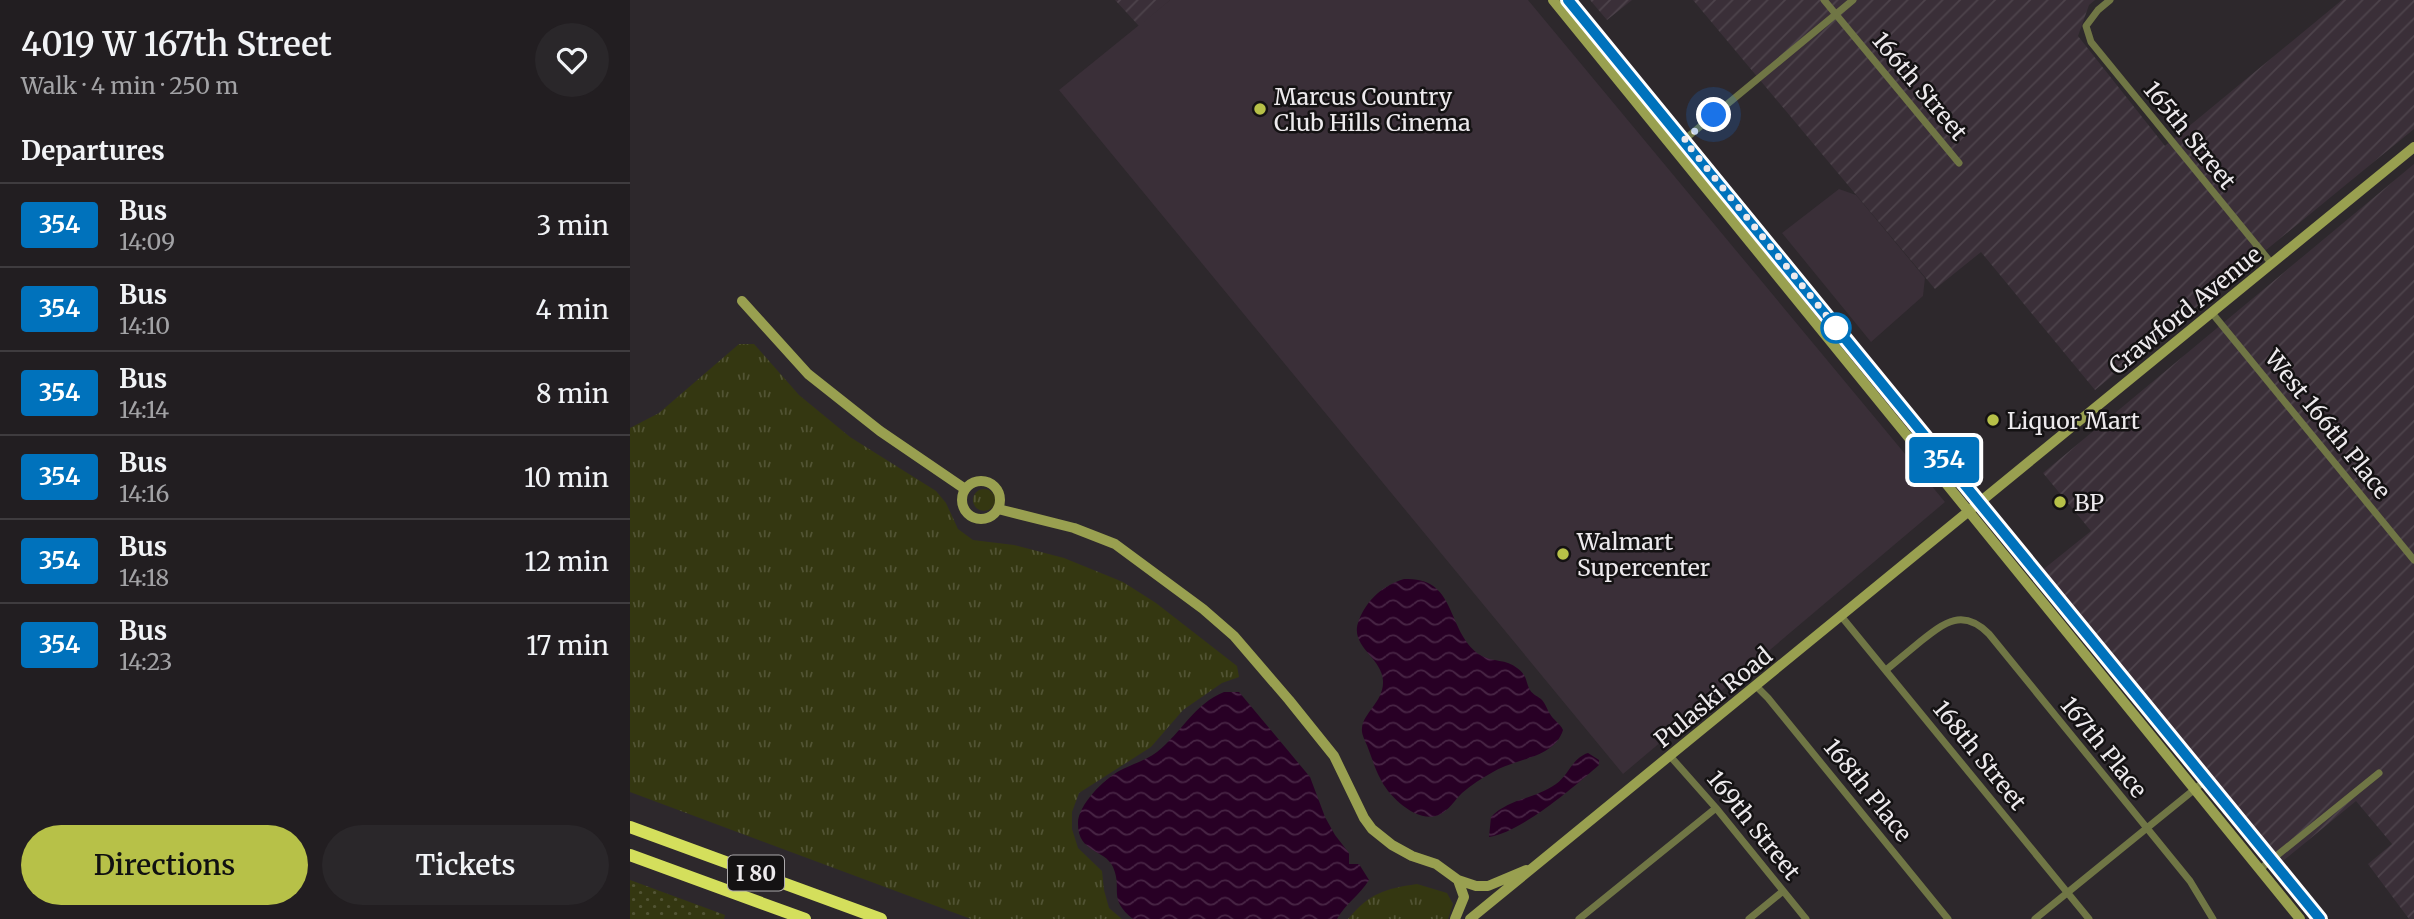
<!DOCTYPE html>
<html lang="en">
<head>
<meta charset="utf-8">
<style>
	body { margin:0; font-family:Merriweather,serif; background:#2a272a; color:#f1f3f6; height:100vh; display:flex; flex-direction:column; font-size:26px; white-space:nowrap }
	* { box-sizing:border-box; margin:0 }
	p { font-size:23px; color:#a2a2a5 }
	.icon { flex:none; width:38px; height:38px; fill:none; stroke:currentColor; stroke-width:2; stroke-linecap:round; stroke-linejoin:round }
	.map { position:relative; flex:1; overflow:hidden }
	.details { display:flex; flex-direction:column; background:#221e21; width:630px }
	.details>* { flex:none }
	.badge { padding:0 14px; border-radius:5px; font-size:24px; line-height:46px }
	.you { position:absolute; width:35px; height:35px; margin:-18px; border:5px solid #fff; border-radius:50%; background:#1a73e8; box-shadow:0 0 0 10px #1a73e833 }
	.map>.badge { position:absolute; translate:-50% -50%; box-shadow:0 0 0 4px #fff }
	h2 { padding:0 21px; font-size:26px; line-height:63px }
	.round { display:grid; place-items:center; flex:none; width:74px; height:74px; border-radius:37px; background:#2a272a }
	.summary { display:flex; align-items:center; justify-content:space-between; height:119px; padding:0 21px }
	h1 { font-size:33px; font-weight:600; line-height:52px }
	.button { display:flex; gap:14px; margin-top:auto; padding:14px 21px }
	.button a { flex:1; height:80px; border-radius:42px; background:#b7c148; color:#111; font-size:28px; font-weight:600; line-height:80px; text-align:center }
	.button a+a { background:#2a272a; color:#f1f3f6 }
	ul { padding:0; list-style:none }
	li { display:flex; align-items:center; gap:21px; height:84px; padding:0 21px; border-top:2px solid #3f3c3f }
	li div { flex:1 }
	li b { display:block; font-size:26px }
	li em { font-style:normal }
	li .badge { min-width:77px; font-weight:700; text-align:center }
	main { display:flex; flex:1; min-height:0 }
	.map>svg:first-child { display:block }
	.built { fill:#3a2f38 }
	.industrial { fill:url(#industrial-furrows) }
	.grass { fill:url(#grass-tufts) }
	.park { fill:url(#park-dots) }
	.water { fill:url(#water-waves) }
	.lines { fill:none; stroke-linecap:round; stroke-linejoin:round }
	.street { stroke:#707645; stroke-width:7 }
	.secondary { stroke:#99a050; stroke-width:10 }
	.highway { stroke:#d4df5c; stroke-width:12 }
	.line-casing { stroke:#fff; stroke-width:16 }
	.line { stroke:#0072bc; stroke-width:10 }
	.walk { stroke:#edeaed; stroke-width:7; stroke-dasharray:0 12.6 }
	.poi-dot { fill:#b7c148; stroke:#141213; stroke-width:2.5 }
	.stop-dot { fill:#fff; stroke:#0072bc; stroke-width:3.5 }
	.labels { text-anchor:middle; dominant-baseline:central; stroke-width:5; stroke-linejoin:round; paint-order:stroke }
	.shield { fill:#141213; stroke:#aca9ac; stroke-width:2 }
	.shield-label { font-size:21px; font-weight:bold; fill:#edeaed }
	.street-label { font-size:23px; fill:#edeaed; stroke:#141213 }
	.poi-label { font-size:23px; fill:#edeaed; stroke:#141213; text-anchor:start }
</style>
</head>
<body>
<main>
<section class="details">
<div class="summary"><div><h1>4019 W 167th Street</h1><p>Walk · 4 min · 250 m</p></div><a class="round"><svg class="icon" aria-label="heart" viewBox="0 0 24 24"><path d="M12 20l-8-8c-3-5 5-10 8-4 3-6 11-1 8 4z"/></svg></a></div>
<h2>Departures</h2>
<ul>
<li><span class="badge" style="background:#0072bc;color:#fff">354</span><div><b>Bus</b><p>14:09</p></div><em>3 min</em></li>
<li><span class="badge" style="background:#0072bc;color:#fff">354</span><div><b>Bus</b><p>14:10</p></div><em>4 min</em></li>
<li><span class="badge" style="background:#0072bc;color:#fff">354</span><div><b>Bus</b><p>14:14</p></div><em>8 min</em></li>
<li><span class="badge" style="background:#0072bc;color:#fff">354</span><div><b>Bus</b><p>14:16</p></div><em>10 min</em></li>
<li><span class="badge" style="background:#0072bc;color:#fff">354</span><div><b>Bus</b><p>14:18</p></div><em>12 min</em></li>
<li><span class="badge" style="background:#0072bc;color:#fff">354</span><div><b>Bus</b><p>14:23</p></div><em>17 min</em></li>
</ul>
<div class="button"><a>Directions</a><a>Tickets</a></div>
</section>
<div class="map">
<svg width="1784" height="919" viewBox="0 0 1784 919">
	<defs>
		<pattern id="industrial-furrows" width="10" height="10" patternUnits="userSpaceOnUse" patternTransform="scale(1.75)"><rect width="10" height="10" fill="#3a2f38"/><path d="M-1 1l2-2M0 10L10 0M9 11l2-2" fill="none" stroke="#4d434b"/></pattern>
		<pattern id="grass-tufts" width="24" height="20" patternUnits="userSpaceOnUse" patternTransform="scale(1.75)"><rect width="24" height="20" fill="#343711"/><path d="M3 7l-1-3M5 7V3M7 7l1-3M15 17l-1-3M17 17v-4M19 17l1-3" fill="none" stroke="#525434"/></pattern>
		<pattern id="park-dots" width="8" height="8" patternUnits="userSpaceOnUse" patternTransform="scale(1.75)"><rect width="8" height="8" fill="#343711"/><path d="M2 2h.1M6 6h.1" fill="none" stroke="#525434" stroke-width="1.8" stroke-linecap="round"/></pattern>
		<pattern id="water-waves" width="16" height="10" patternUnits="userSpaceOnUse" patternTransform="scale(1.75)"><rect width="16" height="10" fill="#280025"/><path d="M0 5q4-4 8 0t8 0" fill="none" stroke="#482545"/></pattern>
	</defs>
	<rect width="100%" height="100%" fill="#2d282c"/>
	<!-- built -->
	<path class="built" d="M540 0H898L1315 502 993 774 429 90Z
		M1209 189 1226 195 1295 278 1293 296 1241 342 1152 233Z"/>
	<!-- industrial -->
	<path class="industrial" d="M485 0H540L509 26Z
		M960 0H1002L977 20Z
		M1063 0H1465L1459 5 1448 36 1535 146 1712 0H1784V129L1465 390 1351 252 1305 289Z
		M1784 164V919H1779L1738 864 1762 844 1726 801 1648 865 1410 572 1461 531 1413 473Z"/>
	<!-- grass -->
	<path class="grass" d="M109 344H124L169 395 220 437 306 491 316 503 328 529 343 540 384 545 434 558 493 582 526 603 607 666 609 677 592 683 553 710 521 747 449 793 442 812V829L448 848 472 871 474 890 479 908 492 919H341L0 792V428L29 413Z
		M343 500a11 11 0 1 1 22 0a11 11 0 1 1-22 0Z
		M787 884 817 893 823 904 818 919H718C740 893 754 889 787 884Z"/>
	<!-- park -->
	<path class="park" d="M0 880 95 915 94 919H0Z"/>
	<!-- water -->
	<path class="water" d="M774 579C829 576 815 634 852 656 862 662 877 659 887 668 898 676 895 681 900 690 902 694 909 697 912 700 916 705 917 709 920 714 923 720 930 723 933 730 924 759 885 758 863 772 852 778 841 785 832 793 825 800 818 811 809 815 787 824 758 796 750 778 745 769 742 758 738 748 736 742 731 735 732 728 733 713 754 701 753 681 752 657 718 646 729 620 737 600 753 585 774 579Z
		M594 692H609L680 777 695 817 705 835 719 853V864H729L739 880C730 895 715 904 707 919H503C477 898 493 890 483 867 475 849 448 853 448 824 447 806 474 779 489 771 502 764 515 761 527 752 552 732 564 704 594 692Z
		M958 753 969 760V765C944 787 890 833 859 837L861 817C880 798 905 799 926 784 939 775 942 758 958 753Z"/>
	<g class="lines">
		<!-- street -->
		<path class="street" d="M1194 0 1329 163
			M1480 0 1468 10 1456 26 1461 42 1642 264
			M1043 149 1223 0
			M1582 313 1784 560
			M1211 616 1459 919
			M1256 670C1268 660 1279 651 1291 641 1315 622 1333 608 1359 634L1560 881 1583 919
			M1126 686 1138 698 1318 919
			M1040 756 1086 808 1176 919
			M1629 870 1749 773
			M949 919 1086 808
			M1119 919 1153 891
			M1405 919 1576 780"/>
		<!-- secondary -->
		<path class="secondary" d="M923 0 1670 919
			M938 0 1689 919
			M112 301 178 374 250 431 335 489
			M332 500a19 19 0 1 1 38 0a19 19 0 1 1-38 0Z
			M368 509 444 528 485 544 573 609 604 636 659 700 704 756 734 818 742 829 762 845 782 856 806 864 828 880 846 886H858L896 870
			M825 919 834 897 828 880
			M840 919 1784 147"/>
		<!-- highway -->
		<path class="highway" d="M0 827 251 919
			M0 855 175 919"/>
	</g>
	<g class="lines">
		<defs>
			<path id="line" d="M938 0 1690 919"/>
		</defs>
		<!-- line casing -->
		<use href="#line" class="line-casing"/>
		<!-- line -->
		<use href="#line" class="line"/>
		<!-- walk -->
		<path class="walk" d="M1084 115 1054 140 1209 331 1206 328"/>
	</g>
	<!-- markers -->
	<g class="poi-dot">
		<circle cx="630" cy="109" r="7"/>
		<circle cx="1363" cy="420" r="7"/>
		<circle cx="1430" cy="502" r="7"/>
		<circle cx="933" cy="554" r="7"/>
	</g>
	<circle class="stop-dot" cx="1206" cy="328" r="14"/>
	<g class="labels">
		<!-- shield labels -->
		<rect class="shield" x="98" y="855.5" width="56" height="35" rx="5"/>
		<g class="shield-label">
			<text x="126" y="873">I 80</text>
		</g>
		<!-- street labels -->
		<g class="street-label">
			<text transform="translate(1290 86) rotate(50)">166th Street</text>
			<text transform="translate(1560 135) rotate(51)">165th Street</text>
			<text transform="translate(1555 310) rotate(-39)">Crawford Avenue</text>
			<text transform="translate(1698 424) rotate(51)">West 166th Place</text>
			<text transform="translate(1083 697) rotate(-39)">Pulaski Road</text>
			<text transform="translate(1474 747) rotate(51)">167th Place</text>
			<text transform="translate(1350 755) rotate(51)">168th Street</text>
			<text transform="translate(1238 790) rotate(51)">168th Place</text>
			<text transform="translate(1124 825) rotate(51)">169th Street</text>
		</g>
		<!-- poi labels -->
		<g class="poi-label">
			<text x="644" y="96">Marcus Country<tspan x="644" dy="26">Club Hills Cinema</tspan></text>
			<text x="1377" y="420">Liquor Mart</text>
			<text x="1444" y="502">BP</text>
			<text x="947" y="541">Walmart<tspan x="947" dy="26">Supercenter</tspan></text>
		</g>
	</g>
</svg>
<div class="you" style="left:1084px;top:115px"></div>
<b class="badge" style="left:1314px;top:460px;background:#0072bc;color:#fff">354</b>
</div>
</main>
</body>
</html>
